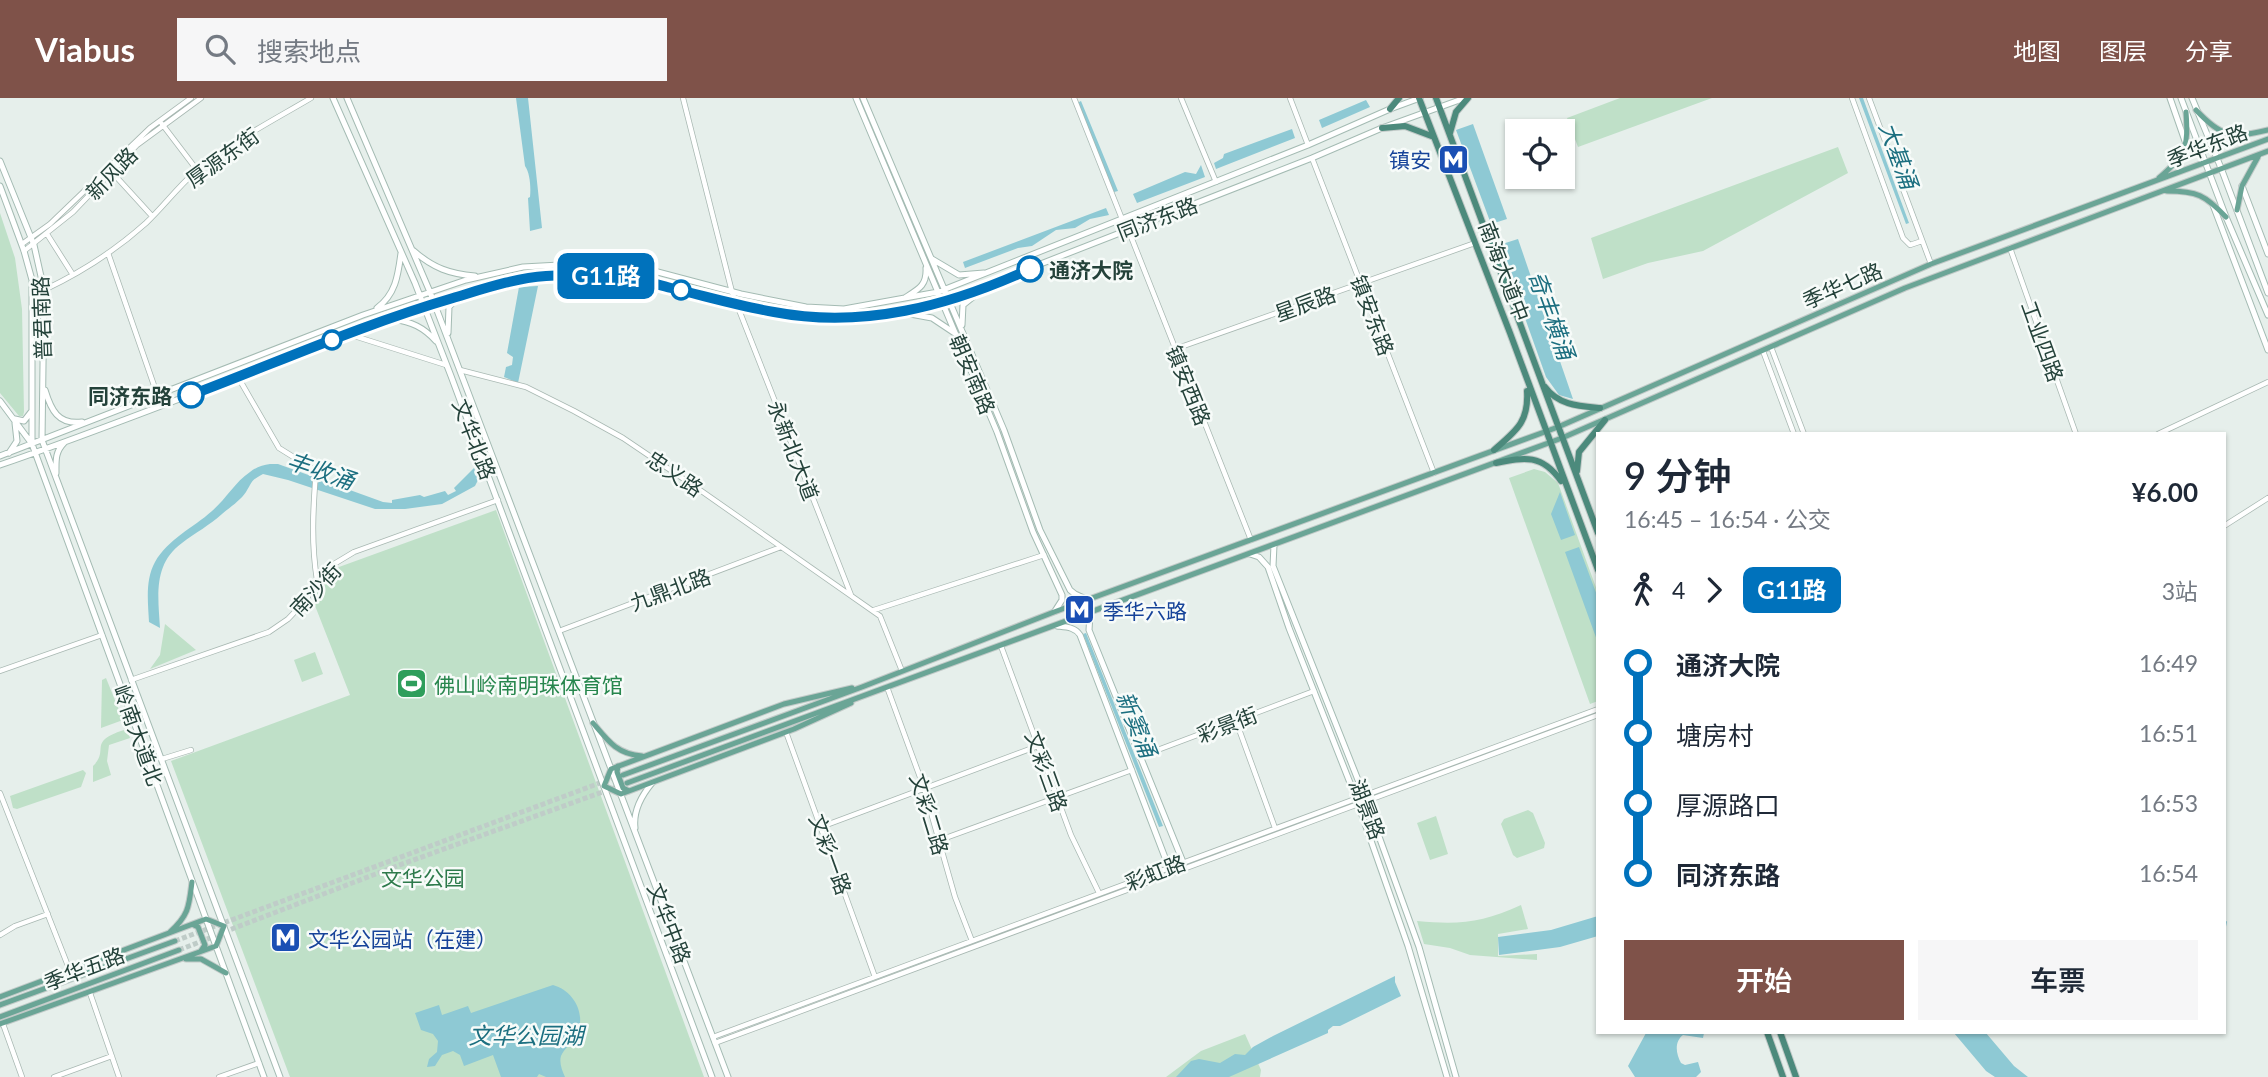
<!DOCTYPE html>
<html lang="zh">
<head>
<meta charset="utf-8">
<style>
	body { margin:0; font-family:Lato,"Noto Sans SC",sans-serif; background:#f6f6f7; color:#1f2937; height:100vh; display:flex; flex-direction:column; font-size:26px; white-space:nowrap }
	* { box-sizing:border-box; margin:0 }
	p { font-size:23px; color:#747a83 }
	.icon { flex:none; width:38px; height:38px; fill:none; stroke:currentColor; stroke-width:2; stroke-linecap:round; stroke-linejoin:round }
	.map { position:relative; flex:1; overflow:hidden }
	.drawer { position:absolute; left:1596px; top:334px; width:630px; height:602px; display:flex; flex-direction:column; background:#fff; border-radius:0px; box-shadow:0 2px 5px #0004 }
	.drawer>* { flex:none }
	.badge { padding:0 14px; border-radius:10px; font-size:24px; line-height:46px }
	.buttons { position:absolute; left:1505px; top:21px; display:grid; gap:14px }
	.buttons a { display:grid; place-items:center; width:70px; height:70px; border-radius:0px; background:#fff; box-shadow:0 2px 5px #0004; font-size:35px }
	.map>.badge { position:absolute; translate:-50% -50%; box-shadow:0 0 0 4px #fff }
	.legs { display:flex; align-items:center; gap:10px; height:77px; padding:0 28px; font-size:23px }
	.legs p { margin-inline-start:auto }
	.headline { display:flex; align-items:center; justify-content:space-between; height:119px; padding:0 28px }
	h1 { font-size:38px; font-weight:600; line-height:52px }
	.action { display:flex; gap:14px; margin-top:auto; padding:14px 28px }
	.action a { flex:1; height:80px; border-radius:0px; background:#7f5249; color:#fff; font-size:28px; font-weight:600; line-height:80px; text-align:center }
	.action a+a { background:#f6f6f7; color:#1f2937 }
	ul { padding:0 28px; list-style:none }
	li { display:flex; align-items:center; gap:24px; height:70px; font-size:26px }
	li i { display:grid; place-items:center; width:10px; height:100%; margin:0 9px; background:currentColor }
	li i::after { content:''; width:18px; height:18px; margin:-9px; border:5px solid; border-radius:50%; background:#fff }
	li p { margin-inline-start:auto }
	li:first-child i { background:linear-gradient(#0000 50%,currentColor 0) }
	li:last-child i { background:linear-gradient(currentColor 50%,#0000 0) }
	header { display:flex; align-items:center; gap:42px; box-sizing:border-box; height:98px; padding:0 35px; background:#7f5249; color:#fff }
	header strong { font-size:33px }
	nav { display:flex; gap:38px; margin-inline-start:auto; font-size:24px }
	.search { width:490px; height:63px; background:#f6f6f7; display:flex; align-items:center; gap:18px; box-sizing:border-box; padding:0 24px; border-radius:0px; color:#747a83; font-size:26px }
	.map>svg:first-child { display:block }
	.green { fill:#bfe0c8 }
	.water { fill:#8ec9d4 }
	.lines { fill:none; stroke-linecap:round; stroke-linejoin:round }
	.stream { stroke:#8ec9d4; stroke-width:2 }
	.primary-tunnel { stroke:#bfccc8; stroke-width:5; stroke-dasharray:5 2.5; stroke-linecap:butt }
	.tertiary-casing { stroke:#a8b8b2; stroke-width:6 }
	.secondary-casing { stroke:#a4bbb3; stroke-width:7 }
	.primary-casing { stroke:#c2cac8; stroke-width:7 }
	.trunk-casing { stroke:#c2cac8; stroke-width:8 }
	.tertiary { stroke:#fff; stroke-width:4.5 }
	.secondary { stroke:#fff; stroke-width:5 }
	.primary { stroke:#6aa596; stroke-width:5 }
	.trunk { stroke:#4c8a7c; stroke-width:6 }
	.line-1-casing { stroke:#fff; stroke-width:16 }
	.line-1 { stroke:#0072bc; stroke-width:10 }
	.stop-1-dot { fill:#fff; stroke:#0072bc; stroke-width:3.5 }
	.labels { text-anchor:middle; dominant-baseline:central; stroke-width:5; stroke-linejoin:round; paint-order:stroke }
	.street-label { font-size:21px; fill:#24423a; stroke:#f7fbf9 }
	.transit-label { font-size:21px; fill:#164399; stroke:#f7fbf9; text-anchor:start }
	.stop-label { font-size:21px; font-weight:bold; fill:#24423a; stroke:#f7fbf9; text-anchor:start }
	.leisure-label { font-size:21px; fill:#27864d; stroke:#f7fbf9; text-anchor:start }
	.park-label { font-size:21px; fill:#2d7a4b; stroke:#f7fbf9 }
	.water-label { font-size:23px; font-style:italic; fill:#1c6f80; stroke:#f7fbf9 }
</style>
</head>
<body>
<header>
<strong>Viabus</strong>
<div class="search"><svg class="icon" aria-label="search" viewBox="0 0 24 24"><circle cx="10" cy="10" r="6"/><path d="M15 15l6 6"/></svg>搜索地点</div>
<nav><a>地图</a><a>图层</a><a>分享</a></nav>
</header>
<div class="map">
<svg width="2268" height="979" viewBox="0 0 2268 979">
	<rect width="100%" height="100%" fill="#e6efeb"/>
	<!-- green -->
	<path class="green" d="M1620 0H1712L1578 49 1567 20Z
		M1838 49 1848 75 1703 153 1648 165 1603 181 1591 140Z
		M0 115 15 160 22 211 24 314 23 318H19L0 295Z
		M1534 371 1545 374 1558 385 1598 495V603L1590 606 1509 380Z
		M496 412 704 979H290L171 663 350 597 312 500 339 469Z
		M165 526 196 552 150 571 160 557Z
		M315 554 323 576 302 584 294 562Z
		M106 580 123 622 101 630 102 582Z
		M127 631 130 640 109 647 107 663 111 677 93 684V668C111 651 85 644 127 631Z
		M83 672 86 675 81 689 17 711 13 710 10 698Z
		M1528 712 1533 715 1545 745 1544 750 1517 760 1513 757 1501 726 1504 721Z
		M1436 718 1448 756 1430 762 1417 725Z
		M1521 807 1528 831 1498 836V858L1537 856V862L1470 857 1450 850 1424 846 1417 823C1459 827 1482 825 1521 807Z
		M1245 936 1261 972 1260 979H1166L1201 953Z"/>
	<!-- water -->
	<path class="water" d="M516 0H528L542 130 530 133 528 100 530 99C531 89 530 75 525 68Z
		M1859 0H1863L1909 125 1906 126Z
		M1366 2 1370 9 1322 30 1319 22Z
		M1081 3 1118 93 1114 94 1077 5Z
		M1473 26 1507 121 1491 126 1456 32Z
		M1292 31 1295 40 1216 71 1214 65 1223 60 1224 56Z
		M1201 67 1205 79 1137 105 1133 96 1185 74 1196 76Z
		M1106 110 1109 117 1090 121 1075 130 1056 132 1032 148 1018 150 965 170 963 164Z
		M1518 141 1573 301 1559 297 1546 279 1499 147Z
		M538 188 518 285 504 279 506 269 512 267 513 259 507 255 519 189Z
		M270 366H278L383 404 392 405V402L420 397 424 399 445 393 448 397 456 393 454 390 474 370 479 380 475 388 442 406 405 411H375L288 382 263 376C250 383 253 383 246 394 241 402 229 410 222 416 210 427 195 435 182 445 153 466 158 498 160 530L149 524C148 504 145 482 155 464 168 441 193 430 212 413 226 401 235 384 250 374 256 369 263 367 270 366Z
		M1560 394 1575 437 1561 442 1551 416Z
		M1579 449 1598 500V545L1565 454Z
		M1086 535 1163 728 1159 729 1083 536Z
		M1598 818V838L1560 849 1499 857 1498 839 1551 832Z
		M1395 878V884L1401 898 1340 928H1333L1328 932V935L1229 979H1176L1191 963 1199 961 1220 965 1235 956 1245 957 1253 949 1273 938Z
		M553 887C575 893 588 919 575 940 571 946 564 951 561 958 559 965 562 972 565 979H546L539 976 537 979H501L493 957 464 968 460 957 453 953 442 957 435 968 427 969 429 961 437 954 438 943 433 936 421 932 415 915 439 907 442 917 468 908 471 915Z
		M1646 935H1704L1703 940 1683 937C1674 944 1676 956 1681 965L1685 967 1698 964 1701 974 1696 979H1635L1628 968Z
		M1954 935H1986L2014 968 2028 979H1995L1986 973Z"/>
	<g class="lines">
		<!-- stream -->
		<path class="stream" d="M2224 833 2226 824"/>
		<!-- primary-tunnel -->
		<path class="primary-tunnel" d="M224 834 394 769 622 687
			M175 843 616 679
			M179 852 215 838"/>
		<defs>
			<path id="tertiary" d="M683 0 732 194 851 497
				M1074 0 1122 121
				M1181 0 1216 84
				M1290 0 1308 47
				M1852 0 1903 140 1910 147 1922 143
				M1869 0 1931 166
				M162 26 197 72
				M1312 60 1434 375
				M110 72 152 118
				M1128 131 1251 442
				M47 136 73 177
				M22 146 50 126 150 30 191 0
				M2010 150 2076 336
				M24 153 73 114 137 47 201 0
				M108 155 157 296
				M44 192C80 175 116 152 146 125 163 109 177 90 194 75 229 45 272 23 311 0
				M348 236 446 267
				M1771 249 1804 336
				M1175 251 1475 145
				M1763 253 1794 336
				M460 272 526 289 574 313 623 340 700 392 880 518 902 573
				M238 279 279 350 316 373C313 411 311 445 317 482
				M2158 336 2268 284
				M2224 428 2268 400
				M874 512 1044 457
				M559 533 781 449
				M1001 548 1071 737 1099 795
				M0 573 102 537
				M131 582 269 534 288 521 306 502 317 482 334 466 354 454 498 402
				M887 589 924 690 955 799 972 843
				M1236 623 1275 730
				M786 634 875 879
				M1139 659 1314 593
				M162 661 191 652
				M0 695 70 873
				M821 729 1038 648
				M940 742 1132 672
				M0 837 15 828 48 816
				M90 895 119 979
				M3 926 22 979
				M713 939 1598 611
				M715 945 1598 617
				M54 979 112 958
				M219 979 259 965"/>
			<path id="secondary" d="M333 0 415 185 451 278 712 979
				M347 0 430 194 728 979
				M856 0 997 334 1033 434 1062 497V502L1055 513
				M863 0 1004 332 1040 432 1070 492 1075 496 1088 502
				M2170 0 2185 43
				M2181 0 2226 119 2268 217
				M2192 0 2221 70 2268 195
				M0 63 34 147 44 192 42 342 280 979
				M0 88 24 153 32 182V346
				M2242 88 2268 156
				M2213 107 2268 252
				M414 153C433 170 450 176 475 178
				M932 161 959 177 984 175
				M906 199C919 191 927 187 926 170
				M377 210C396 196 398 177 401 155
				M905 215 932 220 956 236
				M393 221C412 224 423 229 436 243
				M962 227 963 207 978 195
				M448 235 449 209 458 199
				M45 292C51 312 58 327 82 324
				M0 303 32 346 264 979
				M15 321 24 323 31 314
				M9 355 17 343 15 325
				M0 358 363 217 466 182 523 169 578 166 635 168 741 196 806 209 844 211 938 194 1308 47 1390 11 1420 0
				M0 367C101 332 201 293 301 254 362 230 423 206 486 191 506 186 525 180 545 178 628 170 695 200 775 214 867 231 955 206 1038 167L1312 60 1382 30 1465 0
				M56 375C56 363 55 354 64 345
				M1274 447 1273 468 1364 697 1419 849 1456 979
				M1250 456 1259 459 1268 469 1289 530 1356 700 1408 848 1447 979
				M1090 516 1089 532 1183 764
				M1057 528C1066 529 1075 529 1080 537L1169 770
				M635 730C633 713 642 697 652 685"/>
			<path id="primary" d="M2196 12C2221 39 2232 41 2268 32
				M2159 80C2186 57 2189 48 2186 14
				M2167 93C2197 93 2205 97 2226 119
				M2237 112 2242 88 2259 57
				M851 605 794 631 621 696 604 688 611 671 784 606 852 590
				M593 625C608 643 617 656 642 658
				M618 668 617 674 623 690 629 693
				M623 677 862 589 1054 514 1558 329 1931 166 2268 41
				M627 685 1562 340 1905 190 2268 53
				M194 827 198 829 205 847 201 853
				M170 834C189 817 189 808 192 784
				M186 861H201L226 875
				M0 899 206 821 224 828 216 848 0 926
				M0 907 175 843
				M0 919 179 852"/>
			<path id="trunk" d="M1419 0 1510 235 1598 472
				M1436 0 1598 435
				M1390 11 1399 0
				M1382 30 1405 28 1434 39
				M1450 35 1456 14 1468 0
				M1545 289C1558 307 1579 308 1600 310
				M1494 352C1516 333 1529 324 1527 293
				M1496 365C1525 359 1542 356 1561 383
				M1577 373 1579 354 1605 322
				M1767 934 1783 979
				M1780 934 1796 979"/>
		</defs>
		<!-- tertiary casing -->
		<use href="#tertiary" class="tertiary-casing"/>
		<!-- secondary casing -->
		<use href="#secondary" class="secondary-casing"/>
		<!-- primary casing -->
		<use href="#primary" class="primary-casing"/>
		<!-- trunk casing -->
		<use href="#trunk" class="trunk-casing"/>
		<!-- tertiary -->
		<use href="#tertiary" class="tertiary"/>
		<!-- secondary -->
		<use href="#secondary" class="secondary"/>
		<!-- primary -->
		<use href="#primary" class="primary"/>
		<!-- trunk -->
		<use href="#trunk" class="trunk"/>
	</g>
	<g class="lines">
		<defs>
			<path id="line-1" d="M191 297C278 264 364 226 453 200 483 191 515 180 546 178 574 176 602 177 630 180 644 182 658 187 671 190 705 198 739 208 774 214 863 231 949 208 1030 171"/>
		</defs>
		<!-- line-1 casing -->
		<use href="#line-1" class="line-1-casing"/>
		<!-- line-1 -->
		<use href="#line-1" class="line-1"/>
	</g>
	<!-- icons -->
	<defs>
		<symbol id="metro-square" viewBox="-11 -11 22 22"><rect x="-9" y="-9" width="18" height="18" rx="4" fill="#1a4fb4" stroke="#f7fbf9"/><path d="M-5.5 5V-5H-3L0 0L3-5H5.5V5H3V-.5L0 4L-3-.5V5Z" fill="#fff"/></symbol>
		<symbol id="stadium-square" viewBox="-11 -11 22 22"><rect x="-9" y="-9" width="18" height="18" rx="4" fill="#2e9e5b" stroke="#f7fbf9"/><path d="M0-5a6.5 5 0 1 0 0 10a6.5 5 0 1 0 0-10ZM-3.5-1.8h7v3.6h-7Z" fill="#fff"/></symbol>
	</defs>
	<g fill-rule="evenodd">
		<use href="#metro-square" x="1436" y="44" width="35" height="35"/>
		<use href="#metro-square" x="1062" y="494" width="35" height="35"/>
		<use href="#stadium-square" x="394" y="568" width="35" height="35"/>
		<use href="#metro-square" x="268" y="822" width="35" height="35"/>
	</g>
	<!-- markers -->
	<g class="stop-1-dot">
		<circle cx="1030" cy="171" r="12"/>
		<circle cx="681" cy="192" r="9"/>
		<circle cx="332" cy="242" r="9"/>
		<circle cx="191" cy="297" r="12"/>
	</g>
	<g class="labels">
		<!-- street labels -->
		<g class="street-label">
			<text transform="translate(2207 47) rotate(-21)">季华东路</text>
			<text transform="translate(222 59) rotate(-36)">厚源东街</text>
			<text transform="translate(111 75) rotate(-46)">新风路</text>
			<text transform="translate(1157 120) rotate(-21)">同济东路</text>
			<text transform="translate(1505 173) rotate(69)">南海大道中</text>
			<text transform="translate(1842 187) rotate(-23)">季华七路</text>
			<text transform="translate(1305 205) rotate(-20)">星辰路</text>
			<text transform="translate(1373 217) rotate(69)">镇安东路</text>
			<text transform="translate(41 220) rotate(-92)">普君南路</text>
			<text transform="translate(2043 243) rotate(70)">工业四路</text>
			<text transform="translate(973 276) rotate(67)">朝安南路</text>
			<text transform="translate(1189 287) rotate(68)">镇安西路</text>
			<text transform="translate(475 341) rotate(69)">文华北路</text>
			<text transform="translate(794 352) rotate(69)">永新北大道</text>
			<text transform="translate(675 375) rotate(34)">忠义路</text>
			<text transform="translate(315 491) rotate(-47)">南沙街</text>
			<text transform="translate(670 491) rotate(-20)">九鼎北路</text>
			<text transform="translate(1227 626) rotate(-21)">彩景街</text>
			<text transform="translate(139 637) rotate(70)">岭南大道北</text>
			<text transform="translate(1047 673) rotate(70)">文彩三路</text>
			<text transform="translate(1368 711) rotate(69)">湖景路</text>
			<text transform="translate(930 716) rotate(73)">文彩二路</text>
			<text transform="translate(831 756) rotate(70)">文彩一路</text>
			<text transform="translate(1155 774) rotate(-21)">彩虹路</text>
			<text transform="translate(670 825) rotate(69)">文华中路</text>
			<text transform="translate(84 870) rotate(-21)">季华五路</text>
		</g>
		<!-- transit labels -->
		<g class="transit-label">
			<text x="1431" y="61" text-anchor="end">镇安</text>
			<text x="1103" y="512">季华六路</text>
			<text x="308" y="840">文华公园站（在建）</text>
		</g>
		<!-- stop labels -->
		<g class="stop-label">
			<text x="1049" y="171">通济大院</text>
			<text x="172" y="297" text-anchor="end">同济东路</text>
		</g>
		<!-- leisure labels -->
		<g class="leisure-label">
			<text x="434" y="586">佛山岭南明珠体育馆</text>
		</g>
		<!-- park labels -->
		<g class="park-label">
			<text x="423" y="779">文华公园</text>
		</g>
		<!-- water labels -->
		<g class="water-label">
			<text transform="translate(1899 57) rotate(70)">大基涌</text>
			<text transform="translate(1552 217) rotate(70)">奇丰横涌</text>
			<text transform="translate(321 372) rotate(19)">丰收涌</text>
			<text transform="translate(1137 626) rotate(68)">新窦涌</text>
			<text x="526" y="937">文华公园湖</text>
		</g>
	</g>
</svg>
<div class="buttons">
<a><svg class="icon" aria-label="locate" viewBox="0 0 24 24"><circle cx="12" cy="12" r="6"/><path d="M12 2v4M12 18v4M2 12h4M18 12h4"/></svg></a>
</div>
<b class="badge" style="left:606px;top:178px;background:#0072bc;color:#fff">G11路</b>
<section class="drawer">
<div class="headline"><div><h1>9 分钟</h1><p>16:45 – 16:54 · 公交</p></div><b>¥6.00</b></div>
<div class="legs"><svg class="icon" aria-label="walk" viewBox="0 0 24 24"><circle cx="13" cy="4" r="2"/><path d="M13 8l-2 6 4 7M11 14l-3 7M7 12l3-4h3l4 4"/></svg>4<svg class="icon" aria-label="forward" viewBox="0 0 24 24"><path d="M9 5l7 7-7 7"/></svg><b class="badge" style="background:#0072bc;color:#fff">G11路</b><p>3站</p></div>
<ul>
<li><i style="color:#0072bc"></i><b>通济大院</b><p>16:49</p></li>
<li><i style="color:#0072bc"></i><span>塘房村</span><p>16:51</p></li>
<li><i style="color:#0072bc"></i><span>厚源路口</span><p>16:53</p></li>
<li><i style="color:#0072bc"></i><b>同济东路</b><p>16:54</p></li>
</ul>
<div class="action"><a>开始</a><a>车票</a></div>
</section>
</div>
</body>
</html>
